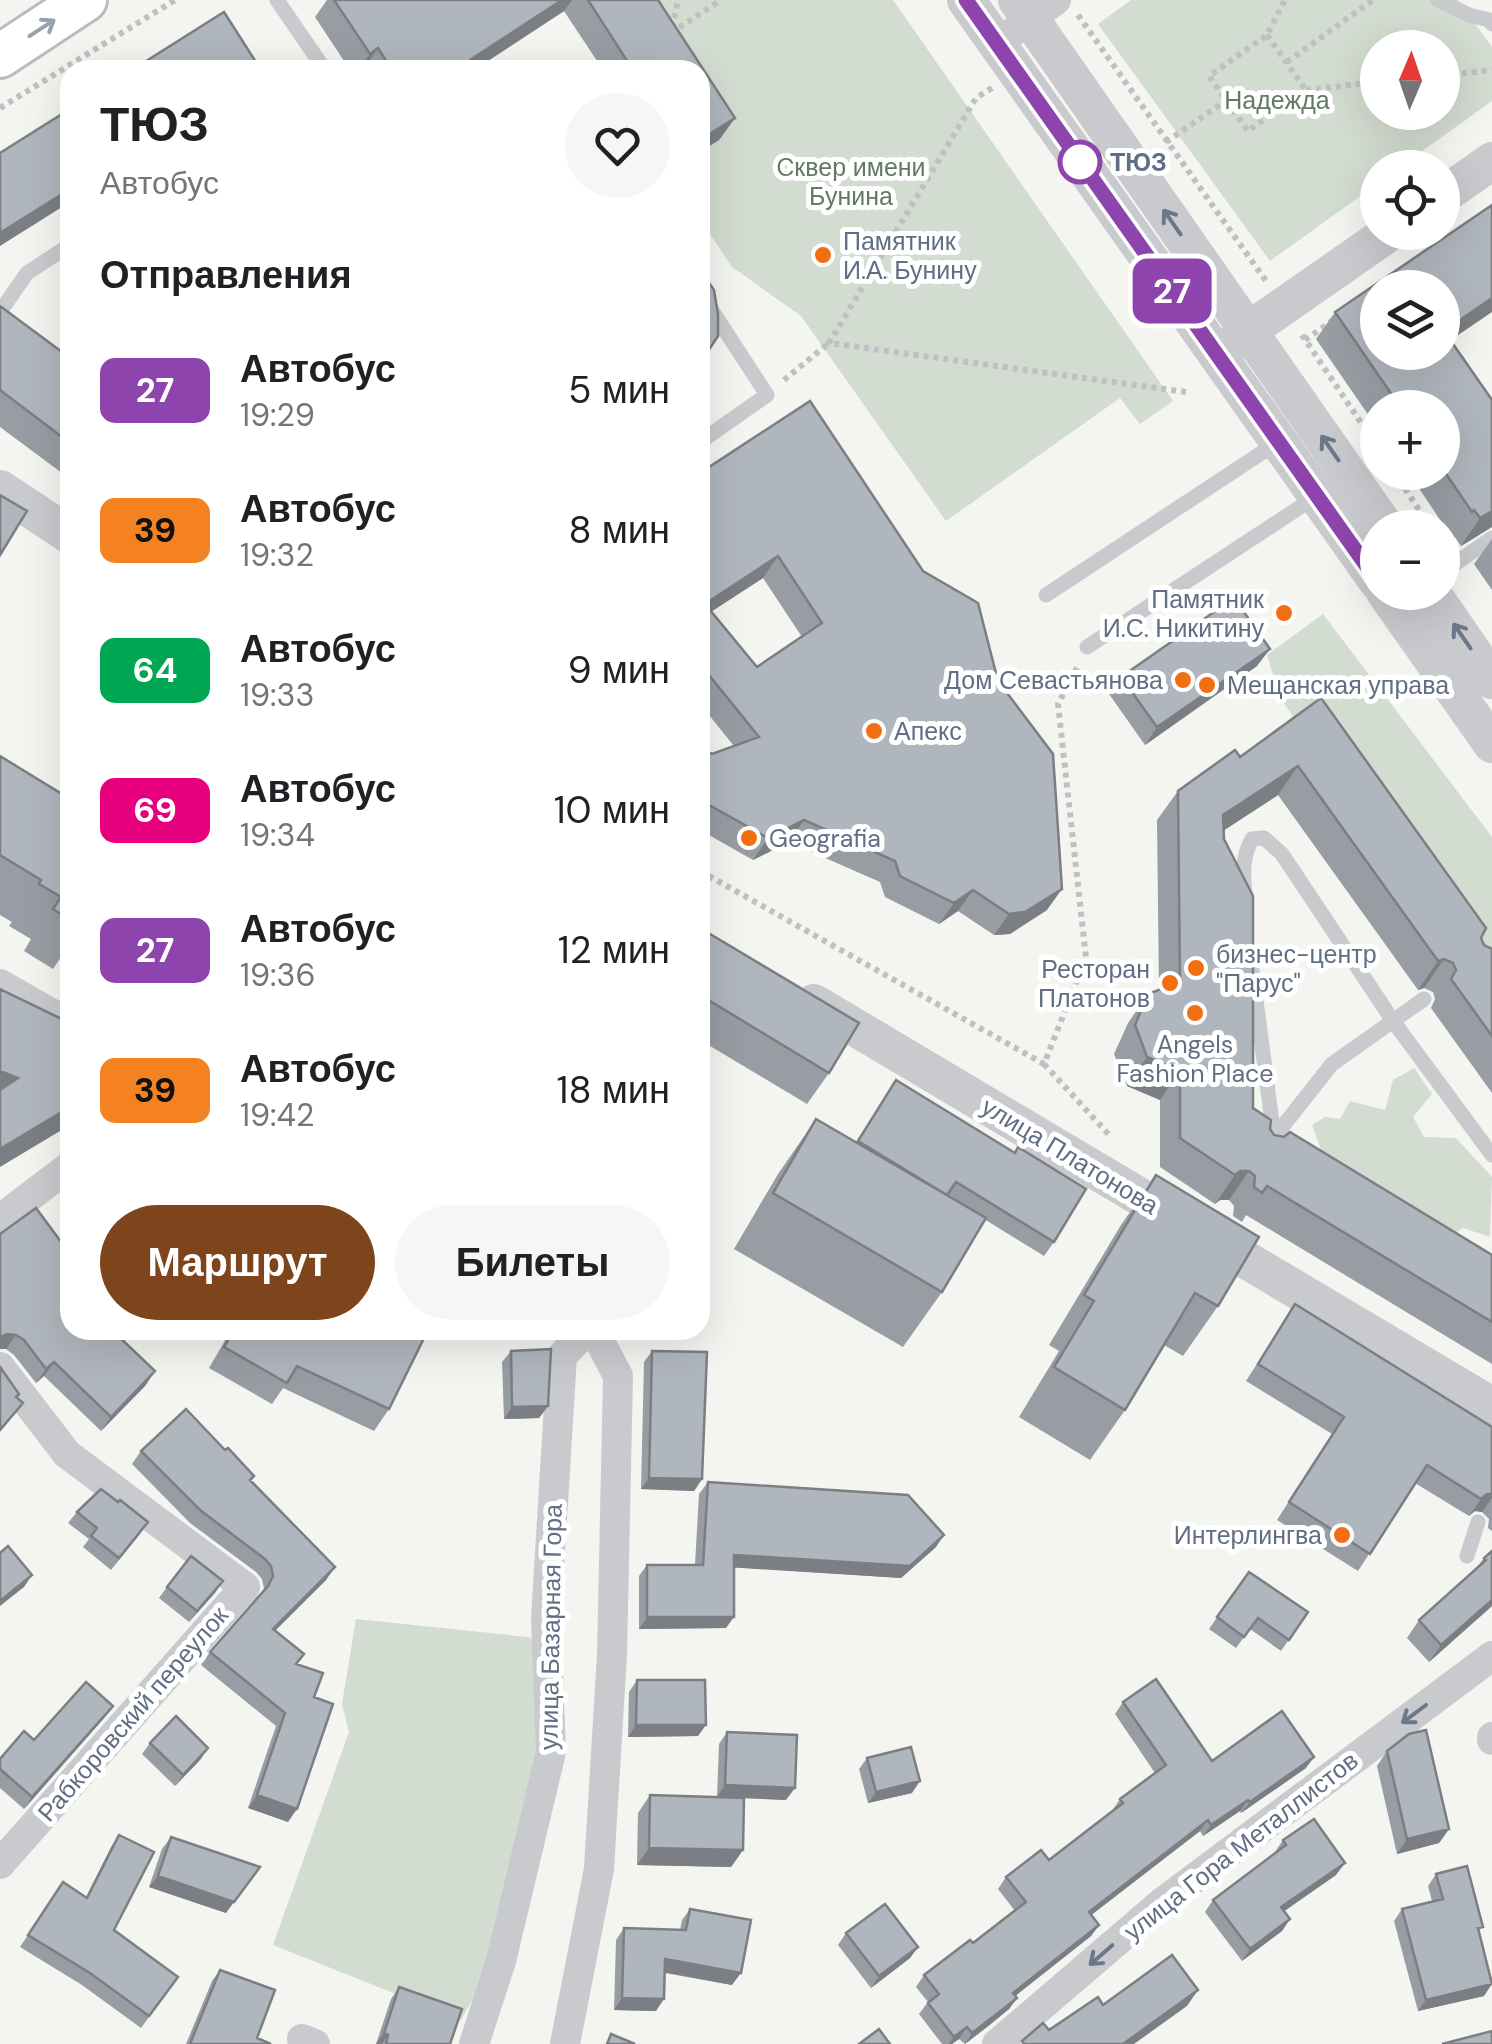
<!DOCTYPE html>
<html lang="ru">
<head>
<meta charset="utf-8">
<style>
	body { margin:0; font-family:"DM Sans",sans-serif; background:#f6f6f6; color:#202124; height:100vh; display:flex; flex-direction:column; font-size:38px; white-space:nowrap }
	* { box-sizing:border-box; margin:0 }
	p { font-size:32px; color:#757577 }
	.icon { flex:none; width:55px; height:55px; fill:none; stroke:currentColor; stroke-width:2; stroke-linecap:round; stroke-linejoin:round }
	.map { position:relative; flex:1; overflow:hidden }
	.side { position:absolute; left:60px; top:60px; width:650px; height:1280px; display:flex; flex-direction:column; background:#fff; border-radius:30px; box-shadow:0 10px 40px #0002 }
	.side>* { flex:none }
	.badge { padding:0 20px; border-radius:15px; font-size:35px; line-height:65px }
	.needle { width:65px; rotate:2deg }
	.tools { position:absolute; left:1360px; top:30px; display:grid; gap:20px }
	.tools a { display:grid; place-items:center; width:100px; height:100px; border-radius:50%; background:#fff; box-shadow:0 10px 40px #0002; font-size:50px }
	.map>.badge { position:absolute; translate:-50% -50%; box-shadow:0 0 0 5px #fff }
	h2 { padding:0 40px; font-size:38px; line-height:90px }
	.round { display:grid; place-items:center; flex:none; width:105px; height:105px; border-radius:52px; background:#f6f6f6 }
	.head { display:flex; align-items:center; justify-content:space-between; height:170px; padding:0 40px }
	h1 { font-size:48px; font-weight:700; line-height:75px }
	.cta { display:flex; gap:20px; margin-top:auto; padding:20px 40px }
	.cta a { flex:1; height:115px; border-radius:60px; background:#7e441c; color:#fff; font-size:40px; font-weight:700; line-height:115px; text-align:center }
	.cta a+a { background:#f6f6f6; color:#202124 }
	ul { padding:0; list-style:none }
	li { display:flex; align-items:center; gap:30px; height:140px; padding:0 40px }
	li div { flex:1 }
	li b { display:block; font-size:38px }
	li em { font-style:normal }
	li .badge { min-width:110px; font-weight:700; text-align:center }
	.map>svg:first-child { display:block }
	.green { fill:#d3dcd0; fill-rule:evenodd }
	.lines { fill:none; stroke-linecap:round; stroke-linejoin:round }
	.secondary-casing { stroke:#b8bbc1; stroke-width:48 }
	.path { stroke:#bfc0c2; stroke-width:6; stroke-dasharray:5 5; stroke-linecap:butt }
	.service { stroke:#c8cace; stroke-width:15 }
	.minor { stroke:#c8cace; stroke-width:30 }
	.tertiary { stroke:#c8cace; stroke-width:38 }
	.secondary { stroke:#fff; stroke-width:42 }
	.wall { fill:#979da3; fill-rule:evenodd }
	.shaded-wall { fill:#7b7f84 }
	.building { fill:#b0b6bd; stroke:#7b7f84; stroke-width:2.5; fill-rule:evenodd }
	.oneway { stroke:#98a1af }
	.oneway2 { stroke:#6b778b }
	.line-casing { stroke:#fff; stroke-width:22 }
	.line { stroke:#8e44ad; stroke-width:15 }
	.stop-dot { fill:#fff; stroke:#8e44ad; stroke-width:5 }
	.poi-dot { fill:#f26e12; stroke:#fff; stroke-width:4 }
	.labels { text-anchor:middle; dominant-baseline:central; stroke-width:10; stroke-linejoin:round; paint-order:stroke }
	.park-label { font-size:25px; fill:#617a60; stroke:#fff }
	.stop-label { font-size:25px; font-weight:bold; fill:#616e84; stroke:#fff; text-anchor:start }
	.poi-label { font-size:25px; fill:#616e84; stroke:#fff; text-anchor:start }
	.street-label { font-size:25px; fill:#616e84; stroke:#fff }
</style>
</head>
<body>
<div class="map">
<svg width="1492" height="2044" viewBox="0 0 1492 2044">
	<rect width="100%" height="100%" fill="#f4f5f0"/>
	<!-- green -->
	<path class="green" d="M628 0H893L1173 401 1140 424 1120 398 946 521 801 316 732 267 700 219V152L719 140 700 70Z
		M1131 0H1458L1492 47V101L1400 167 1378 168 1377 184 1270 261 1098 24ZM1378 48H1442V112H1378Z
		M1323 614 1492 837V993L1280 698 1267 655Z
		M1414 1068 1432 1094 1413 1117 1424 1137 1456 1138 1492 1177 1490 1237 1463 1228 1448 1237 1323 1155 1312 1125 1325 1117 1340 1119 1350 1101 1385 1110 1393 1080Z
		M356 1619 528 1637 539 1641 541 1746 484 1979 461 2020 273 1945 349 1732 342 1704Z"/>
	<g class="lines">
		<defs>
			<path id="secondary" d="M0 56 85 0"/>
		</defs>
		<!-- secondary casing -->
		<use href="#secondary" class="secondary-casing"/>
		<!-- path -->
		<path class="path" d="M1078 15 1266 281
			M672 28 678 0
			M671 33 721 0
			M1267 35 1306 90 1248 131 1209 76 1267 35 1285 0
			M1287 62 1373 0
			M1442 76 1492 70
			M992 88 976 98 829 343 1186 392
			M1306 90 1378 82
			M0 108 175 0
			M1166 142 1227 100
			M1302 335 1378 448
			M1305 340 1332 321
			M784 380 829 343
			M1394 472 1431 528
			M700 871 1044 1064 1086 958 1058 704 1078 666
			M1044 1064 1111 1137"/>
		<!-- service -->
		<path class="service" d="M277 0 325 70
			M1438 0 1469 15 1489 20 1492 24
			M700 292 767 395 700 442
			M0 312 27 273 70 245
			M1442 573 1492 538
			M1046 595 1278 442
			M1087 647 1317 496
			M1245 894C1243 874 1242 857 1252 839L1264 838 1282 854 1393 1021 1492 1155
			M1251 962 1274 1137 1287 1145
			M1271 1141 1332 1064 1424 999
			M1467 1556 1478 1522"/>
		<!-- minor -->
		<path class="minor" d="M1014 31 1056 0
			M0 984 70 1024
			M0 1219 70 1166
			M0 1367 67 1454 245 1587 0 1864
			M1492 1737V1740
			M302 2039 315 2044
			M474 2044 501 1961 551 1752 546 1618 562 1356 587 1330
			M565 2044 599 1869 612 1655 618 1376 594 1330
			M997 2044 1164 1901 1492 1656"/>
		<!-- tertiary -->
		<path class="tertiary" d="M966 0 1378 582
			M1017 0 1386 528
			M1442 196 1492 161
			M1229 347 1248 331 1390 232
			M0 489 70 535
			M1385 592 1492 744
			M1431 592 1492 680
			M814 1003 1492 1406"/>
		<!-- secondary -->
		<use href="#secondary" class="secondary"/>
	</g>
	<!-- wall -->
	<path class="wall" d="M327 0H658L735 118 719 140 700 152V70H603L564 11 474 70H350L315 17Z
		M0 306 70 358V479L0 427Z
		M1335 312 1451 340 1492 400V527L1461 546 1455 537 1453 539 1408 472H1442V408H1378V429L1316 339Z
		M810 401 1047 910 1010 934 994 935 958 911 939 924 885 897 880 882 789 842 753 860 700 830V747L712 754 734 746 700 704V473ZM763 578 802 637 757 667 712 611Z
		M1492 539V590L1474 564Z
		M1257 666 1145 745 1109 694 1121 677Z
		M1321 698 1481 938 1484 945 1492 949V1093L1431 1008 1435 999 1433 992 1424 988 1418 990 1278 795 1224 830 1253 1108 1274 1135 1492 1255V1364L1246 1215 1242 1222 1233 1216 1234 1206 1229 1200H1220L1215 1204 1160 1167V1100L1127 1086 1114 1054 1128 1023 1148 994 1159 990 1157 820 1178 791 1240 757Z
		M0 756 70 799V963L61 957 53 969 24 951 31 939 9 926 12 922 0 915Z
		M700 928 829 1073 807 1104 700 1040Z
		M896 1080 1054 1242 1044 1256 984 1219 942 1292 903 1347 734 1249 778 1174 816 1119 856 1142Z
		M1156 1175 1218 1306 1183 1356 1164 1345 1125 1410 1090 1460 1019 1417 1059 1351 1049 1345 1121 1225Z
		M0 1234 70 1330 155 1371 145 1386 101 1431 44 1376 36 1383 14 1355 6 1349H0Z
		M1295 1304 1492 1427V1531L1488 1528 1489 1519 1482 1512 1475 1511 1469 1516 1415 1483 1358 1571 1277 1520 1332 1434 1246 1381Z
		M231 1330H428L389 1409 374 1431 283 1388 272 1404 209 1368Z
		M511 1351 548 1406 539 1418 504 1419 502 1362Z
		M652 1351 702 1479 694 1491 641 1489 644 1362Z
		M141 1451 251 1481 326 1580 275 1630 297 1664 314 1697 288 1822 248 1808 276 1726 201 1665 210 1652 261 1594 264 1589 262 1579 256 1572 190 1523 132 1464Z
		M708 1482 936 1547 901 1578 734 1567 726 1628 639 1629V1576L647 1565H695L699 1494Z
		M77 1512 140 1534 111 1570 83 1547 89 1539 68 1523Z
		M1492 1551V1606L1429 1662 1407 1638 1419 1620 1476 1569 1484 1558Z
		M1249 1572 1308 1612 1281 1651 1250 1629 1236 1648 1209 1629Z
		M223 1581 189 1622 159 1598 167 1587Z
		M637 1680 698 1736 628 1737 629 1692Z
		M1123 1702 1212 1761 1306 1768 1241 1813 1240 1811 1203 1836 1200 1831 1091 1915 1099 1925 1091 1936 1015 1996 1017 1998 1009 2009 990 2025 965 2044 959 2039 952 2044H942L919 2014 928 2002 916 1987 924 1975 973 1943 1015 1911 998 1889 1006 1877 1049 1860 1112 1811 1120 1799 1155 1773 1115 1714Z
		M113 1706 104 1718 24 1809 0 1788V1759L34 1740Z
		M727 1732 786 1800 744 1798 743 1850 731 1867 637 1865 638 1813 650 1795 717 1797 719 1744Z
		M150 1743 208 1748 200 1760 175 1786 142 1754Z
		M1387 1751 1449 1829 1439 1843 1397 1854 1377 1766Z
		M867 1758 912 1793 868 1803 859 1769Z
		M119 1835 114 1930 178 1977 141 2028 82 1985 20 1947 63 1882 86 1897 111 1847Z
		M171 1837 226 1913 149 1887 162 1849Z
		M1283 1840 1336 1875 1284 1911 1290 1919 1282 1931 1242 1961 1205 1912 1213 1900 1276 1853 1275 1852Z
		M1436 1874 1479 1932 1484 1996 1418 2011 1394 1921 1402 1909 1432 1901 1428 1886Z
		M690 1909 732 1985 665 1973 656 2011 614 2010 616 1940 624 1928 680 1930 682 1920Z
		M846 1933 918 1947 910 1958 871 1988 838 1945Z
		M220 1970 257 2038 271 2044H186L212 1981Z
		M399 1987 450 2044H376L391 1999Z"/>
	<!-- shaded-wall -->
	<path class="shaded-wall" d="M562 0H572L564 11 474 70H458L461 66Z
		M378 48 363 70H358L370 54Z
		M735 118 719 140 700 152V140Z
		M70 189V202L0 246V233Z
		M1492 298V312L1442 346 1444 331Z
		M1492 511V527L1461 546 1480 518Z
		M778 556 763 578 700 619 705 604Z
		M1270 649 1257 666 1145 745 1157 727Z
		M1298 766 1278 795 1203 844 1223 815Z
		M804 820 789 842 753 860 768 838Z
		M1062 889 1047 910 1010 934 994 935 1009 914Z
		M973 890 958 911 939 924 954 903Z
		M1444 959 1424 988 1418 990 1438 961Z
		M1147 1057 1180 1071 1160 1100 1127 1086Z
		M0 1071 18 1078 0 1104Z
		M70 1107V1125L0 1167V1149Z
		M1240 1171H1249L1229 1200H1220L1215 1204 1235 1175Z
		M7 1334 16 1335 6 1349H0V1337Z
		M54 1362 44 1376 36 1383 46 1369Z
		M155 1371 145 1386 101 1431 111 1417Z
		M548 1406 539 1418 504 1419 512 1407Z
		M649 1478 702 1479 694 1491 641 1489Z
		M1487 1494H1492V1498L1482 1512 1475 1511 1469 1516 1481 1499Z
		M944 1535 936 1547 901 1578 726 1567 734 1555Z
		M335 1567 326 1580 264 1642 273 1629Z
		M32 1575 24 1587 0 1606V1601Z
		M223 1581 215 1593 189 1622 197 1611Z
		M1492 1600V1606L1429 1662 1441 1645Z
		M647 1617H734L726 1628 639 1629Z
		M113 1706 104 1718 24 1809 32 1797Z
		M636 1725H706L698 1736 628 1737Z
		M208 1748 200 1760 175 1786 183 1775Z
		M1314 1757 1306 1768 1241 1813 1250 1802Z
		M920 1781 912 1793 868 1803 876 1792Z
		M725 1785 795 1788 786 1800 717 1797Z
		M257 1795 297 1809 288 1822 248 1808Z
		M1248 1800 1240 1811 1203 1836 1211 1825Z
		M1208 1820 1200 1831 1081 1923 1089 1912Z
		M1449 1829 1439 1843 1397 1854 1407 1839Z
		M649 1848 743 1850 731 1867 637 1865Z
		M1345 1863 1336 1875 1273 1919 1281 1907Z
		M260 1867 226 1913 149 1887 158 1876Z
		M1290 1919 1282 1931 1242 1961 1250 1949Z
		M1099 1925 1091 1936 1005 2004 1013 1993Z
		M918 1947 910 1958 871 1988 879 1976Z
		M665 1959 741 1973 732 1985 657 1971Z
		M1492 1984 1484 1996 1418 2011 1426 2000Z
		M1198 1990 1187 2006 1134 2044H1123Z
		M622 1998 664 1999 656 2011 614 2010Z
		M1017 1998 1009 2009 965 2044 972 2033Z
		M967 2027 959 2039 952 2044H949L954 2037Z
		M384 2033 388 2035 382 2044H376Z"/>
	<!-- building -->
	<path class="building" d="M334 0H562L461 66 463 70H392L378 48 370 54Z
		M588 0H658L735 118 700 140V70H633Z
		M224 12 261 70H132Z
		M70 109V189L0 233V153Z
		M1492 205V298L1444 331 1492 400V511L1480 518 1474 510 1472 512 1442 468V408H1401L1335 312ZM1378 288H1442V352H1378Z
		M700 270 714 290 718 314V336L706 354 700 358Z
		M0 306 70 358V443L0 390Z
		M810 401 923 571 978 603 998 681 1053 754 1062 889 1025 912 1009 914 973 890 954 903 900 876 895 861 804 820 768 838 700 800V747L712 754 759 737 700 664V473ZM778 556 822 623 757 667 705 604Z
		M0 495 27 511 0 555Z
		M1234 598 1270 649 1157 727 1121 677Z
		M1321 698 1486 928 1481 938 1484 945 1492 949V1036L1451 979 1456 970 1453 963 1444 959 1438 961 1298 766 1223 815 1224 839 1253 896V1108L1271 1120 1270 1129 1274 1135 1284 1137 1290 1132 1492 1255V1322L1267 1186 1262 1193 1254 1187 1255 1176 1249 1171H1240L1235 1175 1180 1138V1071L1147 1057 1135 1025 1148 994 1180 982 1178 791 1235 750 1240 757Z
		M0 756 70 799V920L53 909 61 897 39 884 41 880 0 855Z
		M700 928 859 1023 829 1073 700 995Z
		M0 989 70 1023V1107L0 1149V1090L18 1078 0 1071Z
		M896 1080 1015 1153 1018 1147 1086 1189 1054 1242 956 1182 947 1195 858 1141Z
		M816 1119 986 1218 942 1292 773 1193Z
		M1156 1175 1259 1237 1218 1306 1195 1293 1125 1410 1054 1367 1094 1301 1084 1295Z
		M36 1208 70 1254V1330H112L155 1371 111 1417 54 1362 46 1369 24 1340 16 1335 7 1334 0 1337V1234Z
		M1295 1304 1492 1427V1494H1487L1481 1499 1427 1465 1370 1554 1289 1502 1344 1417 1258 1364Z
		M234 1330H428L389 1409 297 1366 287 1383 224 1347Z
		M551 1349 548 1406 512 1407 511 1351Z
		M652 1351 707 1352 702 1479 649 1478Z
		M0 1367 19 1394 16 1397 23 1403 0 1430Z
		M186 1409 225 1450 228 1448 254 1476 250 1480 335 1567 273 1629 304 1654 296 1664 323 1673 314 1697 333 1704 297 1809 257 1795 285 1713 210 1652 268 1586 273 1576 271 1566 265 1559 200 1510 141 1451Z
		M708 1482 908 1495 944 1535 910 1566 734 1555V1617H647V1565H703Z
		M101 1489 118 1502 120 1500 148 1522 119 1558 91 1536 97 1528 77 1512Z
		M8 1546 32 1575 0 1601V1553Z
		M1492 1551V1600L1441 1645 1419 1620 1486 1560 1484 1558Z
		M191 1556 223 1581 197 1611 167 1587Z
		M1249 1572 1308 1612 1289 1640 1258 1618 1244 1637 1217 1617Z
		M1156 1679 1212 1761 1282 1711 1314 1757 1250 1802 1248 1800 1211 1825 1208 1820 1089 1912 1099 1925 1013 1993 1017 1998 998 2013 972 2033 967 2027 954 2037 928 2003 939 1994 924 1975 970 1940 973 1943 1026 1902 1006 1877 1041 1850 1049 1860 1123 1803 1120 1799 1166 1765 1123 1702Z
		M637 1680H705L706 1725H636Z
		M86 1682 113 1706 32 1797 0 1769V1759L24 1731 34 1740Z
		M176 1716 208 1748 183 1775 150 1743Z
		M1426 1730 1449 1829 1407 1839 1387 1751 1409 1734Z
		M727 1732 797 1735 795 1788 725 1785Z
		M911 1747 920 1781 876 1792 867 1758Z
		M650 1795 744 1798 743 1850 649 1848Z
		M1314 1819 1345 1863 1281 1907 1290 1919 1250 1949 1213 1900 1286 1845 1283 1840Z
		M119 1835 154 1852 114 1930 178 1977 149 2016 90 1973 28 1935 63 1882 87 1898Z
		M171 1837 260 1867 234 1902 158 1876Z
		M1467 1866 1483 1927 1478 1928 1492 1984 1426 2000 1402 1909 1443 1899 1436 1874Z
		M885 1904 918 1947 879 1976 846 1933Z
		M690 1909 751 1920 741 1973 665 1959 664 1999 622 1998 624 1928 686 1930Z
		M1172 1955 1198 1990 1123 2044H1024L1022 2041 1043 2023 1049 2030 1098 1997 1103 2005Z
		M220 1970 275 1990 257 2038 271 2044H190Z
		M399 1987 462 2009 450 2044H386L388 2035 384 2033Z
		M879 2029 890 2044H859Z
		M1492 2031V2044H1442Z
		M611 2034 635 2044H607Z"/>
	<!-- one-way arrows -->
	<defs><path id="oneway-shaft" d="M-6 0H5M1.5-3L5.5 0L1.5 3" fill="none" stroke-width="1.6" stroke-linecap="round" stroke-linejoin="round" transform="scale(2.5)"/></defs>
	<use class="oneway" href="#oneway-shaft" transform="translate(42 28) rotate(-33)"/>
	<g class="oneway2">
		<use href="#oneway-shaft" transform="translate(1172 222) rotate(-125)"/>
		<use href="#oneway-shaft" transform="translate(1330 448) rotate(-125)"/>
		<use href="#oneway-shaft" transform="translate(1462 636) rotate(-125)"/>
		<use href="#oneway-shaft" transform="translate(1414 1714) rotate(143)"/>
		<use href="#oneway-shaft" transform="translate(1101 1955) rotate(139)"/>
	</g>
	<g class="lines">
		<defs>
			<path id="line" d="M966 0 1378 582"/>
		</defs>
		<!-- line casing -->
		<use href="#line" class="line-casing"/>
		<!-- line -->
		<use href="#line" class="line"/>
	</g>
	<!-- markers -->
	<circle class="stop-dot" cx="1080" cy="162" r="20"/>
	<g class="poi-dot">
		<circle cx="823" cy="255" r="10"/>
		<circle cx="1284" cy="613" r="10"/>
		<circle cx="1183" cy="680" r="10"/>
		<circle cx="1207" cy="685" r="10"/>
		<circle cx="874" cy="731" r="10"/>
		<circle cx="749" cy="838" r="10"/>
		<circle cx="1196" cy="968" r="10"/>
		<circle cx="1170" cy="983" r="10"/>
		<circle cx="1195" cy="1013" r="10"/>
		<circle cx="1342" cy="1535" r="10"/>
	</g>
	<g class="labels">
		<!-- park labels -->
		<g class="park-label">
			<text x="1277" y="100">Надежда</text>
			<text x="851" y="167">Cквер имени<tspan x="851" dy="29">Бунина</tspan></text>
		</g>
		<!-- stop labels -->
		<g class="stop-label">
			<text x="1110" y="162">ТЮЗ</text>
		</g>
		<!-- poi labels -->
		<g class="poi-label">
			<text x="843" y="241">Памятник<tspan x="843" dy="29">И.А. Бунину</tspan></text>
			<text x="1264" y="599" text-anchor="end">Памятник<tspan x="1264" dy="29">И.С. Никитину</tspan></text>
			<text x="1163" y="680" text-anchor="end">Дом Севастьянова</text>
			<text x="1227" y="685">Мещанская управа</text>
			<text x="894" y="731">Апекс</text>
			<text x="769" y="838">Geografia</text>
			<text x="1216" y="954">бизнес-центр<tspan x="1216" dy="29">"Парус"</tspan></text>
			<text x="1150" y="969" text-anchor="end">Ресторан<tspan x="1150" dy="29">Платонов</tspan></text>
			<text x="1195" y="1044" text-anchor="middle">Angels<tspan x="1195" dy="29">Fashion Place</tspan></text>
			<text x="1322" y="1535" text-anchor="end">Интерлингва</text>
		</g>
		<!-- street labels -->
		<g class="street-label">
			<text transform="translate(1070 1156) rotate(31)">улица Платонова</text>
			<text transform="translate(551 1627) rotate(-89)">улица Базарная Гора</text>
			<text transform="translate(133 1714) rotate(-49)">Рабкоровский переулок</text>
			<text transform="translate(1241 1846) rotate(-38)">улица Гора Металлистов</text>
		</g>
	</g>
</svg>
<div class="tools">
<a><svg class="needle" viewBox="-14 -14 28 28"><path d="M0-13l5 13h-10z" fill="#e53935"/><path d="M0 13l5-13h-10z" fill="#757577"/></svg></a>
<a><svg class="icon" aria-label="locate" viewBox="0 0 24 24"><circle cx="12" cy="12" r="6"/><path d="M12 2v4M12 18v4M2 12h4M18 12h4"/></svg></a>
<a><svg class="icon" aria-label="layers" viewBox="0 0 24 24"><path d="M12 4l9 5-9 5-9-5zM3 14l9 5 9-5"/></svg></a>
<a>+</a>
<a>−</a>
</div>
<b class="badge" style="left:1172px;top:291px;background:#8e44ad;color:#fff">27</b>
<section class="side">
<div class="head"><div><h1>ТЮЗ</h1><p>Автобус</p></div><a class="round"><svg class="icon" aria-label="heart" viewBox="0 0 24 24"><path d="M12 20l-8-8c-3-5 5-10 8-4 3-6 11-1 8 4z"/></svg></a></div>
<h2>Отправления</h2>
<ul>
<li><span class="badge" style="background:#8e44ad;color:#fff">27</span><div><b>Автобус</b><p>19:29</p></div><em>5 мин</em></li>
<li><span class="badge" style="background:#f58220;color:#111">39</span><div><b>Автобус</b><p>19:32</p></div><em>8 мин</em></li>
<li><span class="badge" style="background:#00a651;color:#fff">64</span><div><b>Автобус</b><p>19:33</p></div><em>9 мин</em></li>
<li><span class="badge" style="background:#e6007e;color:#fff">69</span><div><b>Автобус</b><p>19:34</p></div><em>10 мин</em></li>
<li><span class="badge" style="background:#8e44ad;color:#fff">27</span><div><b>Автобус</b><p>19:36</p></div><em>12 мин</em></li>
<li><span class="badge" style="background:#f58220;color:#111">39</span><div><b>Автобус</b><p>19:42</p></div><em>18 мин</em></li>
</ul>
<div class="cta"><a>Маршрут</a><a>Билеты</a></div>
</section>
</div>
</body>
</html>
